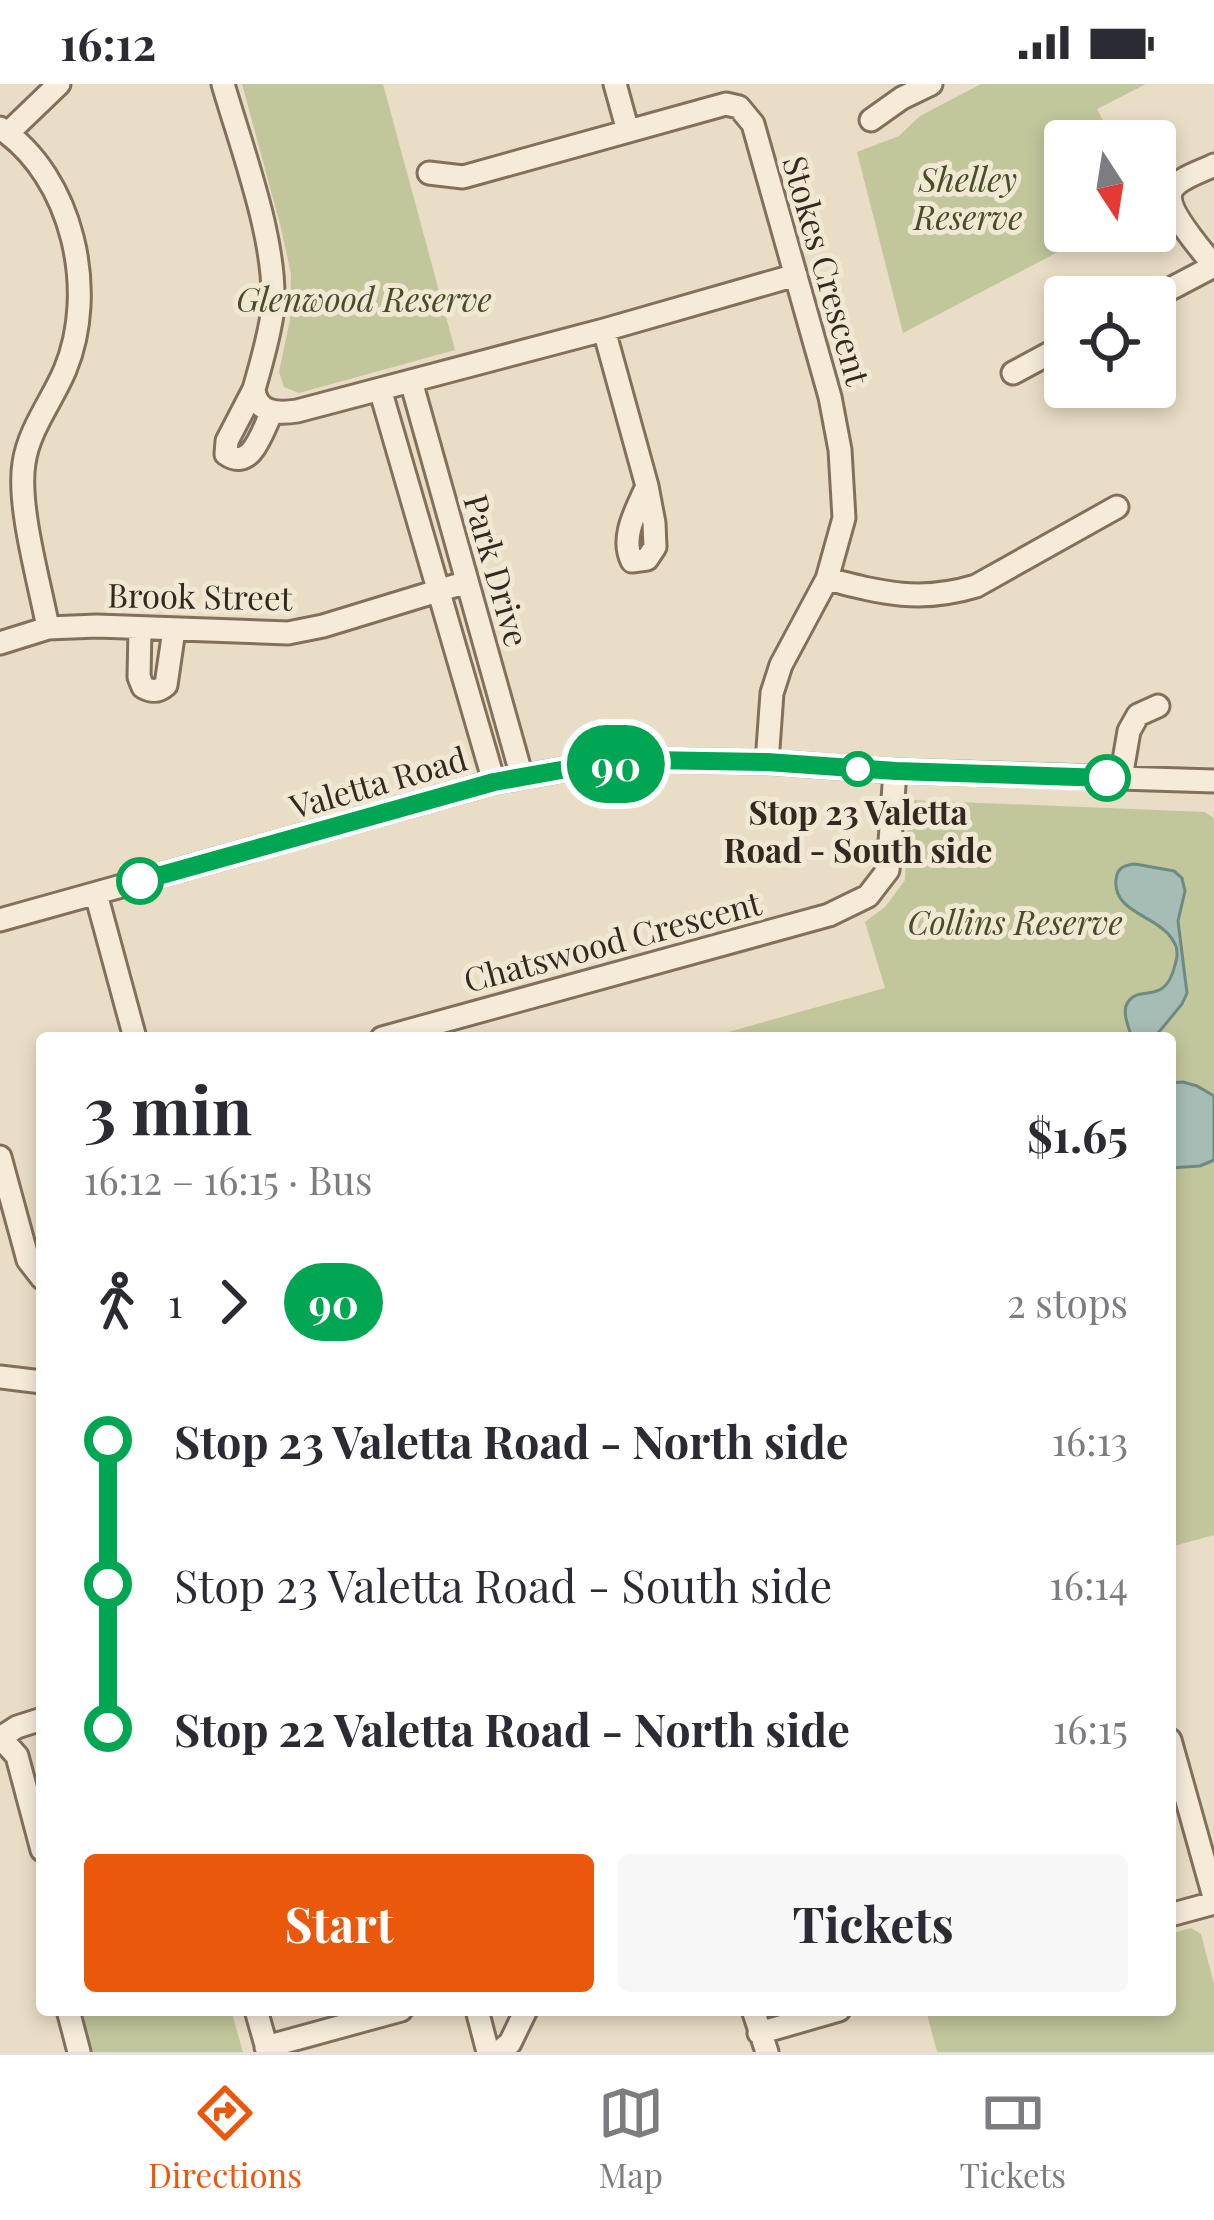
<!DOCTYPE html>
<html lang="en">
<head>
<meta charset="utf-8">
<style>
	body { margin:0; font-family:"Playfair Display",serif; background:#f7f7f7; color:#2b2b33; height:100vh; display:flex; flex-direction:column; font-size:45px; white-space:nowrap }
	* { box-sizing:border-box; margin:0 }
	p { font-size:39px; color:#7c7c81 }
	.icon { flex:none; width:66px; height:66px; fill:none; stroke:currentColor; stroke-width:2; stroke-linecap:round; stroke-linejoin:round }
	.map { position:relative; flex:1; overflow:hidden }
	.drawer { position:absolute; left:36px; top:948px; width:1140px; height:984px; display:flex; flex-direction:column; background:#fff; border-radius:12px; box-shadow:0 6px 18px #0003 }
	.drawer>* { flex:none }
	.badge { padding:0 24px; border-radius:39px; font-size:42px; line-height:78px }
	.needle { width:78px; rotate:168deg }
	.controls { position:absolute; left:1044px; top:36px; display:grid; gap:24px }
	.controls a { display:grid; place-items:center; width:132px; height:132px; border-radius:12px; background:#fff; box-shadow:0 6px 18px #0003; font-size:60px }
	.map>.badge { position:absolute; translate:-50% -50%; box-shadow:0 0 0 6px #fff }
	.legs { display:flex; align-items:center; gap:18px; height:132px; padding:0 48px; font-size:39px }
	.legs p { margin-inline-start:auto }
	.overview { display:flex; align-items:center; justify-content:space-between; height:204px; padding:0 48px }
	h1 { font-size:66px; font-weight:700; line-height:90px }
	.action { display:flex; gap:24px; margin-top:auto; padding:24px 48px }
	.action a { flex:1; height:138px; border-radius:12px; background:#ea580c; color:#fff; font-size:48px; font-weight:700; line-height:138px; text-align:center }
	.action a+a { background:#f7f7f7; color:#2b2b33 }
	ul { padding:0 48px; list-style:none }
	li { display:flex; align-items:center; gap:42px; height:144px; font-size:45px }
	li i { display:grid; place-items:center; width:18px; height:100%; margin:0 15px; background:currentColor }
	li i::after { content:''; width:30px; height:30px; margin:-15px; border:9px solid; border-radius:50%; background:#fff }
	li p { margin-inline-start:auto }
	li:first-child i { background:linear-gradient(#0000 50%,currentColor 0) }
	li:last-child i { background:linear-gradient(currentColor 50%,#0000 0) }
	.status { display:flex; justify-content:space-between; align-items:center; height:84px; padding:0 60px; background:#fff; direction:ltr }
	.status svg { height:33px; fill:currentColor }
	.tabs { display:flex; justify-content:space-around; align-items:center; height:168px; border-top:3px solid #e1e1e2; background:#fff; font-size:33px; color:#7c7c81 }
	.tabs a { display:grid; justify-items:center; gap:6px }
	.tabs .active { color:#ea580c }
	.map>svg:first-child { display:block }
	.green { fill:#c2c69b }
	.water { fill:#a6bdb6; stroke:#6e8a82; stroke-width:3 }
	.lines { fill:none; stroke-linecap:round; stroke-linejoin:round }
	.minor-casing { stroke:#82705d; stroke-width:27 }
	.minor { stroke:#f5ebd8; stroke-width:21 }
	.line-1-casing { stroke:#fff; stroke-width:27 }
	.line-1 { stroke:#00a651; stroke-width:18 }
	.stop-1-dot { fill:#fff; stroke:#00a651; stroke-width:6 }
	.labels { text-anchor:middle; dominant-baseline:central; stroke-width:10; stroke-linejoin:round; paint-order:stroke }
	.park-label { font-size:33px; font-style:italic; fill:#464e28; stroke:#f1e8d4 }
	.street-label { font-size:33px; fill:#342920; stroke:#f1e8d4 }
	.stop-label { font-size:33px; font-weight:bold; fill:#342920; stroke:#f1e8d4 }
</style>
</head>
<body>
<div class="status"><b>16:12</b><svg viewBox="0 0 49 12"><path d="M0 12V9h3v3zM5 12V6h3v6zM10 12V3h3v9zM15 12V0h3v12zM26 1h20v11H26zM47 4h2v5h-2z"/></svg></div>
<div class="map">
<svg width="1214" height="1968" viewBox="0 0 1214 1968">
	<rect width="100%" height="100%" fill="#e9ddc5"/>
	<!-- green -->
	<path class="green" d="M242 0H383L455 266 299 309 284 303 279 288 290 236 291 190 280 140Z
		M981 0H1146L1097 25 1114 57H1065V147H1098L903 249 857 68 899 52 920 32Z
		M909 716 1205 728 1214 734V1451L1170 1463V954H707L885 904 865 838 886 822 905 796Z
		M1191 1844 1201 1850 1214 1900V1968H937L926 1926H1170V1850Z
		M81 1926H231L243 1968H88Z"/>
	<!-- water -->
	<path class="water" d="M1135 780 1174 787 1182 794 1185 807 1178 837 1187 909 1182 920 1154 954H1132C1129 944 1121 927 1128 918 1139 900 1165 923 1175 881 1177 874 1178 870 1176 862 1174 858 1169 850 1165 847 1149 831 1113 825 1116 796 1117 783 1125 781 1135 780Z
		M1183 998 1197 1002 1214 1012V1076L1200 1082 1170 1084V999Z"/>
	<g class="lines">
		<defs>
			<path id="minor" d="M223 0C242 66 280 165 272 231 268 257 261 281 254 305 256 329 277 330 297 327L604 246 796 191
				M615 0 628 47
				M871 36 902 14 931 0
				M0 44C73 93 98 207 65 286 52 317 29 345 24 379 17 422 40 500 48 544
				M8 49 59 0
				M1214 81C1203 87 1178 94 1172 106 1163 124 1202 166 1214 182
				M429 89 463 93 726 20 739 23 753 40 830 313 840 366 844 434 827 495 781 581 772 609 767 678
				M1155 213 1214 182
				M604 246 647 402 654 439 655 463 647 475 632 477C620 453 637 425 647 402
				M1013 289 1065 261
				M411 297 522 693
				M254 305 227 357 226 370C252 388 262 347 272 328
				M380 305 494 698
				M827 495C882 509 920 519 976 502L1117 423
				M140 544 139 593 143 603C152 608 158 608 166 601L174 546
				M0 559 48 544 97 542 288 549 323 542 467 498
				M1121 694 1129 647 1138 631 1158 622
				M96 810 135 954
				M0 836 494 698 578 683 649 676 767 678 895 687 1214 697
				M382 954 829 831 868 812 888 786 895 687
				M0 1073 28 1176 42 1194
				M0 1293 42 1298
				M0 1654 17 1643 42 1635
				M1 1654 17 1672 42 1766
				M1170 1656 1214 1813
				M1170 1831 1214 1819
				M68 1926 79 1968
				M256 1926 268 1968
				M477 1926 488 1968
				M753 1926 767 1968
				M759 1949 839 1926
				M266 1963 401 1926
				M499 1968 510 1959 526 1926"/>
		</defs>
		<!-- minor casing -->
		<use href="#minor" class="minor-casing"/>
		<!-- minor -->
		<use href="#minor" class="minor"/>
	</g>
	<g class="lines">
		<defs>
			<path id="line-1" d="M140 797 494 698 578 683 649 676 767 678 896 687 1107 694"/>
		</defs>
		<!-- line-1 casing -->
		<use href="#line-1" class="line-1-casing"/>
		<!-- line-1 -->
		<use href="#line-1" class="line-1"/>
	</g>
	<!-- markers -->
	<g class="stop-1-dot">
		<circle cx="858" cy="685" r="15"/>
		<circle cx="1107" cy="694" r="21"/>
		<circle cx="140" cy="797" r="21"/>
	</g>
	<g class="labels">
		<!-- park labels -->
		<g class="park-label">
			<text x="968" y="94">Shelley<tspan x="968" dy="38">Reserve</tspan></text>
			<text x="364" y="214">Glenwood Reserve</text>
			<text x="1015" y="837">Collins Reserve</text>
		</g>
		<!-- street labels -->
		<g class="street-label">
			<text transform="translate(828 186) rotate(74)">Stokes Crescent</text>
			<text transform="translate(498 486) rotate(74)">Park Drive</text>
			<text transform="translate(200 511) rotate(1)">Brook Street</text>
			<text transform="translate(378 697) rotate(-16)">Valetta Road</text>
			<text transform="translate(612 856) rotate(-15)">Chatswood Crescent</text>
		</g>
		<!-- stop labels -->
		<g class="stop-label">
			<text x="858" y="727">Stop 23 Valetta<tspan x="858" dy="38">Road - South side</tspan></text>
		</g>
	</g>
</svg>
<div class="controls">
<a><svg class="needle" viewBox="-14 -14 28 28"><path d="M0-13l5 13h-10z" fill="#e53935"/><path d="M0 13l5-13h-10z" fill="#7c7c81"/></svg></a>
<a><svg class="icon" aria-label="locate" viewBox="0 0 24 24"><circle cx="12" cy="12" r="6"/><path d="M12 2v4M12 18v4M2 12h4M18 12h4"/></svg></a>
</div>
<b class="badge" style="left:616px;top:680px;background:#00a651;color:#fff">90</b>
<section class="drawer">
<div class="overview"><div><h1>3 min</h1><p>16:12 – 16:15 · Bus</p></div><b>$1.65</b></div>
<div class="legs"><svg class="icon" aria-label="walk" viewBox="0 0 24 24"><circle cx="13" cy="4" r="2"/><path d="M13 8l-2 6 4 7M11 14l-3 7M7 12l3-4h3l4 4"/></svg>1<svg class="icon" aria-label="forward" viewBox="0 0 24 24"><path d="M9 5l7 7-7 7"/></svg><b class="badge" style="background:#00a651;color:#fff">90</b><p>2 stops</p></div>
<ul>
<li><i style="color:#00a651"></i><b>Stop 23 Valetta Road - North side</b><p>16:13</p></li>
<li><i style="color:#00a651"></i><span>Stop 23 Valetta Road - South side</span><p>16:14</p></li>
<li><i style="color:#00a651"></i><b>Stop 22 Valetta Road - North side</b><p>16:15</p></li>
</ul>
<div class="action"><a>Start</a><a>Tickets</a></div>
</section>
</div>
<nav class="tabs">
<a class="active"><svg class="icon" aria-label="directions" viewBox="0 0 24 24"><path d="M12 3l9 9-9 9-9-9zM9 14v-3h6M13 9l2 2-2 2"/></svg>Directions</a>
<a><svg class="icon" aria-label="map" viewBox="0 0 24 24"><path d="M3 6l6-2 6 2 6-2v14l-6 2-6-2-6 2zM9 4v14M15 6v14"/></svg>Map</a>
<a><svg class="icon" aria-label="tickets" viewBox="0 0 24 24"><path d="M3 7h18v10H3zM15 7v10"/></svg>Tickets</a>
</nav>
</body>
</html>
